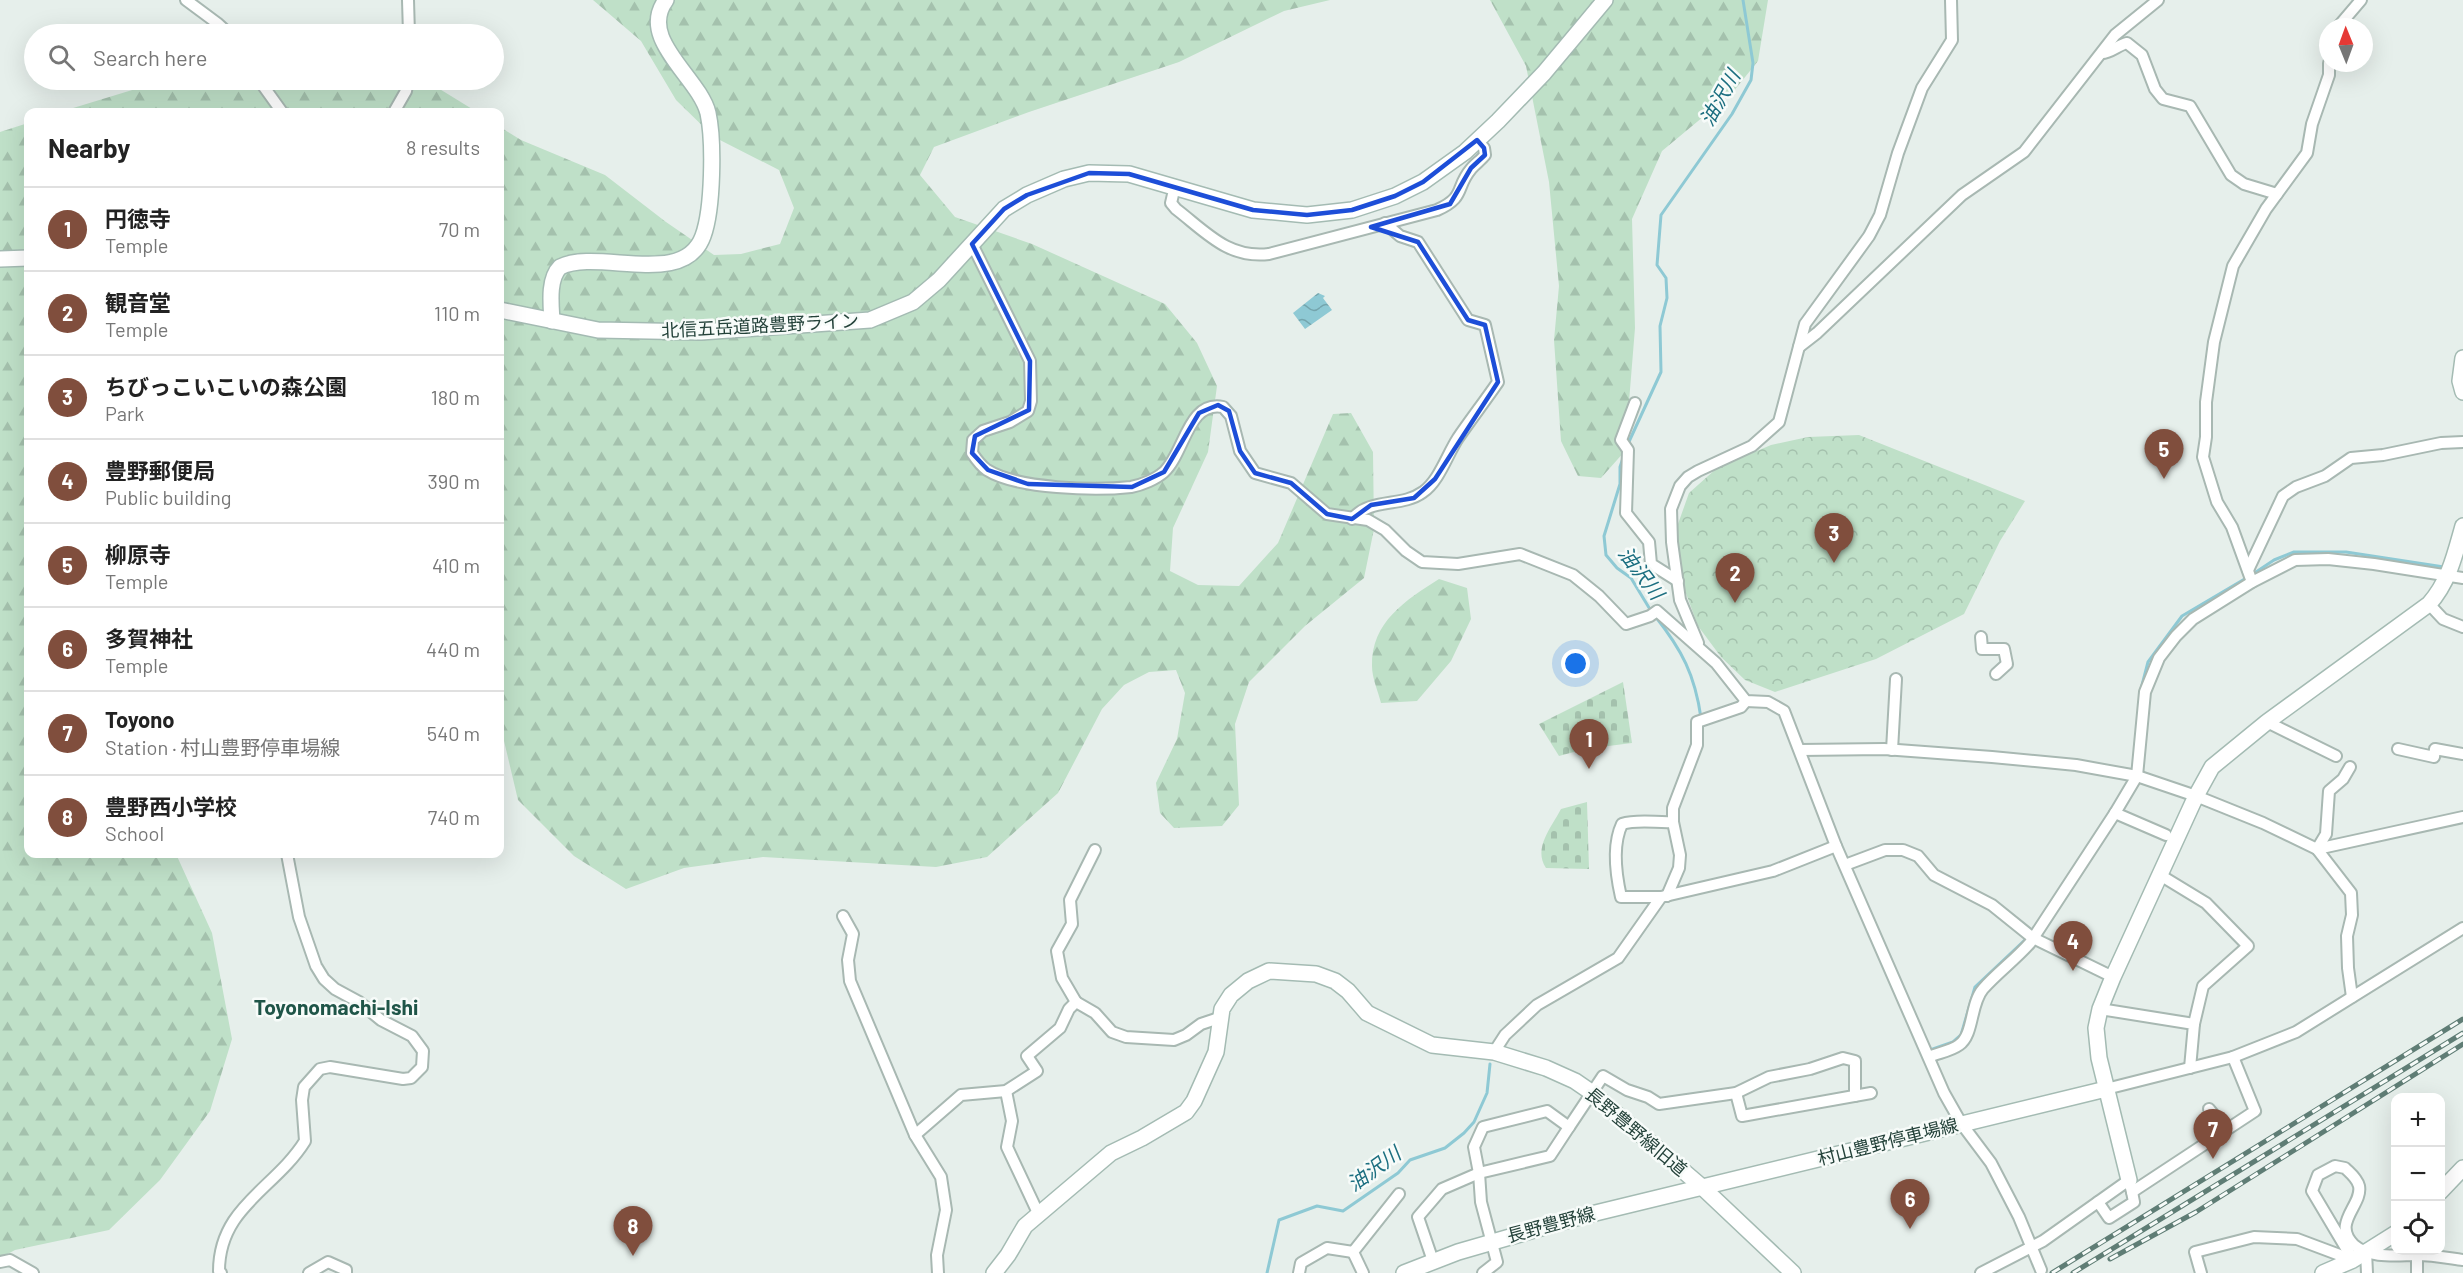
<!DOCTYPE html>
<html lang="en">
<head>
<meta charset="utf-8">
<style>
  :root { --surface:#fff; --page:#f2f2f2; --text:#222; --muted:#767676; --line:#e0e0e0; --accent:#804e3d }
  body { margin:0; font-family:Barlow,"Noto Sans JP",sans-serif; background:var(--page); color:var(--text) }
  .controls { position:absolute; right:18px; bottom:18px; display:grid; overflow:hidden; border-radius:12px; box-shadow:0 6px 24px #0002 }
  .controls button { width:54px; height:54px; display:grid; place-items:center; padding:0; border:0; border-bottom:2px solid var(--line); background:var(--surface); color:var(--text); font:30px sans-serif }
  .compass { position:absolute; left:2319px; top:18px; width:54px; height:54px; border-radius:50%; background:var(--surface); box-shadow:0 6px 24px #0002; rotate:359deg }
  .you { position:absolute; left:1576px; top:664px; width:21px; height:21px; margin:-15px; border:4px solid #fff; border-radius:50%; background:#1a73e8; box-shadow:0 0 0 9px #1a73e833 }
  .badge { display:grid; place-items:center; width:39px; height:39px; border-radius:50%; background:var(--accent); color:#fff; font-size:20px; font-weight:700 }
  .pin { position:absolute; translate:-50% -50px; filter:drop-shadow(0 2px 3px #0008) }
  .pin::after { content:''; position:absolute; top:32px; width:21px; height:18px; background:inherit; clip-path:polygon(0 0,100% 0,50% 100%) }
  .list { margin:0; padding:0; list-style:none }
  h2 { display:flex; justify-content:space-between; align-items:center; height:78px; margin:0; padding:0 24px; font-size:26px }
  h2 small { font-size:20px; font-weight:400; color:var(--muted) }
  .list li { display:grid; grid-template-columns:39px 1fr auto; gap:18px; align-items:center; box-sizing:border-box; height:84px; padding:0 24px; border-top:2px solid var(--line) }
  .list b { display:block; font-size:22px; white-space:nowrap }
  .list p { margin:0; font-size:20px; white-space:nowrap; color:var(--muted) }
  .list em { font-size:20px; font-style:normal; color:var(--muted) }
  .icon { flex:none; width:33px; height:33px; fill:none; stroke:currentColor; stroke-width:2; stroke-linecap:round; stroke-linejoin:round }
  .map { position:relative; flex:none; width:2463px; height:1273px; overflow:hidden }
  .search { position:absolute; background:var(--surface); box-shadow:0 6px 24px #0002; left:24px; top:24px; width:480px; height:66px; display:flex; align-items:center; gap:15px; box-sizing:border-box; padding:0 21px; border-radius:33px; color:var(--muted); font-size:22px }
  .panel { position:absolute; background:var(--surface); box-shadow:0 6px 24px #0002; left:24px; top:108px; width:480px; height:750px; border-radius:12px }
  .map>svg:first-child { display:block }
  .forest { fill:url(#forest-firs) }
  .cemetery { fill:url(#cemetery-stones) }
  .park { fill:url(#park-crowns) }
  .water { fill:url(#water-waves) }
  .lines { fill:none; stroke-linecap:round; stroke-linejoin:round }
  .stream { stroke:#8ec9d4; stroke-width:3 }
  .street-casing { stroke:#a8b8b2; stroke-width:14 }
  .secondary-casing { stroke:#a4bbb3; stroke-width:18 }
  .street { stroke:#fff; stroke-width:10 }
  .secondary { stroke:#fff; stroke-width:15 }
  .rail-casing { stroke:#5f7d75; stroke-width:5 }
  .rail { stroke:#f7fbf9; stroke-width:3; stroke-dasharray:9; stroke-linecap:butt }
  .marked { fill:none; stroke:#1d4ed8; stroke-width:4.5; stroke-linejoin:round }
  .labels { text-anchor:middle; stroke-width:5; stroke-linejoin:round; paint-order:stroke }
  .street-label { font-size:18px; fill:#24423a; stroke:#f7fbf9 }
  .water-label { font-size:20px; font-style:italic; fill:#1c6f80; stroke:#f7fbf9 }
  .quarter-label { font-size:21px; font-weight:bold; fill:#1f5548; stroke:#f7fbf9 }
</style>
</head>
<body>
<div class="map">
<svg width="2463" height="1273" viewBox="0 0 2463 1273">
  <defs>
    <pattern id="forest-firs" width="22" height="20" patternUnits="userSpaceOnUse" patternTransform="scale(1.5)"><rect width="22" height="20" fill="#bfe0c8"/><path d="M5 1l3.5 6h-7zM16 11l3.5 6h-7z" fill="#a4c1ad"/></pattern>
    <pattern id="cemetery-stones" width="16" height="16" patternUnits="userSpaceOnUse" patternTransform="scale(1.5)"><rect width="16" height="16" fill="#bfe0c8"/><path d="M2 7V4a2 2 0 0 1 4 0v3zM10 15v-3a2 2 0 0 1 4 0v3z" fill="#a4c1ad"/></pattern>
    <pattern id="park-crowns" width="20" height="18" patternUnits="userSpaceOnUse" patternTransform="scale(1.5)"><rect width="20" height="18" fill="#bfe0c8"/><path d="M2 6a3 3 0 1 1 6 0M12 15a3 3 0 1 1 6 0" fill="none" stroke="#a4c1ad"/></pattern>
    <pattern id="water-waves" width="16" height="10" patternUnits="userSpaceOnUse" patternTransform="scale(1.5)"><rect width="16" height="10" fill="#8ec9d4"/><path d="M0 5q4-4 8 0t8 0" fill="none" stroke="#74a5ad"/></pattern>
  </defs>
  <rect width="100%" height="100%" fill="#e6efeb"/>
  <g class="forest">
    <path d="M593 0H1330L1284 11 1179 62 1029 112 934 147 920 175 955 217 1032 244 1165 304 1197 343 1217 386 1208 452 1173 528 1170 571 1198 585 1239 586 1278 543 1333 414 1351 413 1373 452 1374 529 1364 578 1305 626 1249 682 1235 724 1239 805 1222 826 1174 828 1160 813 1156 783 1177 739 1185 693 1176 670 1149 672 1124 685 1102 709 1058 793 987 857 936 867 763 857 684 868 626 889 574 856 518 800 500 724V127L521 140 605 175 666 222 714 255 741 254 780 244 794 208 779 170 714 137 676 100 641 41Z"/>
    <path d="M1490 0H1768L1758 61 1733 92 1662 151 1632 219 1635 328 1625 451 1601 478 1578 476 1561 441 1554 340 1559 286 1549 182 1526 66Z"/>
    <path d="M165 80H425L477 112H60Z"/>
    <path d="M28 123V854H176L212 933 232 1039 210 1111 160 1180 109 1230 15 1250 0 1258V132Z"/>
    <path d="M1439 579 1467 588 1471 619 1451 661 1417 701 1381 703C1378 691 1372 678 1372 666 1371 622 1406 600 1439 579Z"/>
  </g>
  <g class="cemetery">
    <path d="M1623 682 1632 743 1585 749 1559 756 1539 724Z"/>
    <path d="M1587 802 1589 869 1546 868C1533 848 1551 828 1561 809Z"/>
  </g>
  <path class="park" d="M1859 435 2025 501 2000 541 1964 614 1876 659 1775 692 1745 680 1721 657 1698 626 1684 588 1676 544 1678 524 1689 493 1717 468 1771 445 1808 437Z"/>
  <path class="water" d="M1318 293 1325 296 1323 298 1332 310 1305 329 1293 313Z"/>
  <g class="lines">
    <g class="stream">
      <path d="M1627 446 1661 372 1660 326 1667 298 1666 278 1657 265 1661 215 1732 114 1751 80 1753 63 1743 0"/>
      <path d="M1623 458 1620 467V484L1604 536 1606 555 1617 568 1631 578 1651 611"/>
      <path d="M2253 574 2274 560 2294 552H2346L2444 567"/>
      <path d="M1655 616C1682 650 1695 675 1701 718"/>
      <path d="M2141 689 2148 662 2182 616 2248 577"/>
      <path d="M1682 842 1684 856"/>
      <path d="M1637 940 1650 921"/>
      <path d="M1930 1050 1953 1042 1961 1035 1975 987 2027 938"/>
      <path d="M1267 1273 1279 1220 1317 1206 1343 1211 1398 1173 1410 1160 1445 1148 1464 1133 1474 1122 1487 1093 1490 1064"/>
    </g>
    <defs>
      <g id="street">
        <path d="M186 0 217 23 229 34"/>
        <path d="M408 0 409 34"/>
        <path d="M2338 27 2361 0"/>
        <path d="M2102 53C2111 53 2118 45 2127 43L2142 55 2155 89 2163 99 2190 106 2231 175 2244 184 2277 194"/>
        <path d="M259 80 282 112"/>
        <path d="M394 112 406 91 408 80"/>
        <path d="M1175 186 1171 203 1176 209C1206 232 1228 259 1269 254L1437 210C1466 197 1455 188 1471 169 1475 164 1481 160 1485 155L1484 148 1477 140"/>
        <path d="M972 244 1030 361 1031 401 1028 411 1010 422 983 431 973 440 972 453C976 459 981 466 987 470 1017 489 1096 491 1131 487 1142 485 1156 479 1164 472 1185 452 1188 400 1223 407L1231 416 1240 451 1255 473 1291 483 1327 514 1368 520 1385 530 1406 551 1422 562 1458 564 1520 554 1573 575 1599 596 1626 624 1650 616 1657 611 1716 663 1746 701 1768 702 1784 711 1836 846 1944 1093 1961 1123 1991 1163 2019 1217 2041 1270"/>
        <path d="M1799 347 1817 333 1962 195 2024 152 2115 35 2158 0"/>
        <path d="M1635 403 1621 440 1628 450 1626 513 1649 542 1651 564 1678 581"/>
        <path d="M1352 519C1371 497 1401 508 1423 492 1439 481 1447 455 1458 438 1471 419 1485 401 1498 382L1485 325 1468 320 1418 242 1400 236 1385 223"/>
        <path d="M2248 570 2283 496 2296 487 2325 476 2351 458 2383 455 2441 443 2463 442"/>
        <path d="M2252 582 2232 527 2217 502 2203 457 2206 437V402L2214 342 2233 266 2266 209 2307 153 2312 124 2329 75V63"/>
        <path d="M2429 604 2443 619 2463 627"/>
        <path d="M1981 637 1982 649H2004L2007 664 1996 674"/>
        <path d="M1698 643 1680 600 1672 542 1671 509 1680 486 1688 477 1698 471 1752 446 1779 422 1805 324 1869 236 1880 215 1898 153 1922 88 1952 40 1951 0"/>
        <path d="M2267 722 2336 756"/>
        <path d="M2398 749 2434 757 2435 749 2463 754"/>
        <path d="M1800 750 1884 749 1992 757 2076 765 2137 776 2196 796 2263 823 2317 849 2463 817"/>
        <path d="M1892 750 1896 679"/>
        <path d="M2350 767 2343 779 2329 791 2326 834 2317 849 2351 893 2352 915 2347 936 2348 968 2352 997"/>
        <path d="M2115 813 2166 835"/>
        <path d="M1845 865 1885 850H1903L1918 856 1934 875 1992 905 2033 938 2113 977"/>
        <path d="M2160 875 2206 903 2248 946 2203 986 2194 1024"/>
        <path d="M1667 896 1679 868 1680 855 1673 822V808L1697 745V722L1741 707 1746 701"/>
        <path d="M1661 897H1621C1616 875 1612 845 1622 824 1637 819 1657 823 1673 822"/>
        <path d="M843 916 853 934 848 960 850 981 915 1135 941 1177 946 1210 937 1255 938 1273"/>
        <path d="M1076 1002 1062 978 1057 951 1072 924 1070 900 1095 850"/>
        <path d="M2100 1009 2194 1024 2190 1068"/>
        <path d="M1494 1052 1505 1035 1537 1005 1618 958 1661 897 1773 871 1836 846"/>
        <path d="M1929 1057C1938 1053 1951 1051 1959 1045 1974 1035 1970 1004 1983 989 1997 973 2015 960 2030 943L2115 813 2137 776 2145 692 2159 658 2176 636 2193 619 2252 582 2295 560 2328 559 2374 564 2463 578"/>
        <path d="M2106 1089 2233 1057 2296 1032 2463 928"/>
        <path d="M1006 1091 1012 1121 1007 1147 1039 1215"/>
        <path d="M1736 1093 1742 1116 1871 1093"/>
        <path d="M2209 1109 2226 1130"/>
        <path d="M915 1135 961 1095 1006 1091 1037 1071 1027 1056 1060 1028 1069 1009 1076 1002 1095 1013 1112 1032 1126 1037 1174 1040 1186 1035 1201 1024 1219 1018"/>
        <path d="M2098 1202 2109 1218 2134 1202 2132 1192"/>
        <path d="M2366 1251 2367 1273"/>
        <path d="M2417 1255V1273"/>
        <path d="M2353 1260 2312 1191 2318 1175 2335 1166 2345 1168C2350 1173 2357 1178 2359 1186 2363 1205 2331 1223 2354 1245 2370 1259 2398 1255 2417 1255 2432 1255 2448 1258 2463 1260"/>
        <path d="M1433 1261 1418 1217 1442 1189 1479 1173 1550 1156 1569 1127"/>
        <path d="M0 1262 10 1260 33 1273"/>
        <path d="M221 1273 219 1271C219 1207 275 1189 305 1141L302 1100 304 1087 320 1069 330 1067 403 1079 411 1078 422 1067 423 1051 412 1036 381 1020 359 1002 335 989 324 979 316 966 299 917 287 854"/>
        <path d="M309 1273 328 1262 346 1270V1273"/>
        <path d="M1299 1273 1301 1263 1327 1248 1353 1252"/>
        <path d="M1363 1273 1353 1252 1399 1194"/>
        <path d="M1483 1273 1497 1262 1481 1202 1479 1173 1474 1147 1483 1127 1547 1111 1569 1127 1603 1076 1627 1090 1648 1097 1659 1104 1736 1093 1769 1077 1810 1069 1843 1058 1855 1061V1096"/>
        <path d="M1981 1273 2043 1241 2129 1180 2132 1192 2255 1111 2233 1057"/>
        <path d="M2201 1273 2195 1252 2254 1237 2297 1239 2353 1260"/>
      </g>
      <g id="secondary">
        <path d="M0 259 28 258"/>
        <path d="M500 310 598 330 701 332 870 320 913 302 939 280 1004 209 1027 195 1064 179 1089 173 1129 174 1253 210 1307 215 1352 210 1395 196 1423 182 1465 152 1498 121 1544 73 1605 0"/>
        <path d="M552 321C551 304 548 279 560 267 598 248 684 289 703 236 713 209 714 141 708 113 699 77 637 39 666 0"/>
        <path d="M2463 358 2460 381 2463 392"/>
        <path d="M2129 1180 2099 1058 2096 1028 2100 1009 2113 977 2196 796 2212 767 2267 722 2429 604C2449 582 2455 554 2463 526"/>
        <path d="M2440 1192 2463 1168"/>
        <path d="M994 1273 1008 1255 1025 1226 1111 1153 1142 1138 1186 1112 1194 1101 1216 1052 1222 1009 1231 995 1248 981 1269 971 1316 974 1335 981 1348 991 1367 1013 1432 1045 1494 1052 1546 1068 1575 1081 1591 1092 1702 1187 1793 1273"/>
        <path d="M1404 1273 1458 1252 1579 1217 2106 1089"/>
        <path d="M2323 1273 2353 1260 2396 1233"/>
      </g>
    </defs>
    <use href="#street" class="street-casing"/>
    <use href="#secondary" class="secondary-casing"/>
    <use href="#street" class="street"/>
    <use href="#secondary" class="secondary"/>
    <defs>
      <g id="rail">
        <path d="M2110 1259 2196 1212 2463 1044"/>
        <path d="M2052 1273 2463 1019"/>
        <path d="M2073 1273 2463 1033"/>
      </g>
    </defs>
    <use href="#rail" class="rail-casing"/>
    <use href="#rail" class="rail"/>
  </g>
  <path class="marked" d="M1477 140 1484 148 1485 155 1471 168 1450 204 1371 227 1418 242 1468 320 1485 325 1498 382 1435 479 1414 498 1371 505 1352 519 1327 514 1291 483 1255 473 1240 451 1229 411 1218 405 1199 413 1164 472 1132 487 1028 484 988 470 972 453 975 436 1029 410 1030 361 972 244 1004 209 1027 195 1089 173 1129 174 1253 210 1307 215 1352 210 1395 196 1423 182Z"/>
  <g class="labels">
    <g class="street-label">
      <text transform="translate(760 326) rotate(-3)" y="6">北信五岳道路豊野ライン</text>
      <text transform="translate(1636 1132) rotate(40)" y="6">長野豊野線旧道</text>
      <text transform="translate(1888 1142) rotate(-14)" y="6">村山豊野停車場線</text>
      <text transform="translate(1551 1225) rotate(-15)" y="6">長野豊野線</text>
    </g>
    <g class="water-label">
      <text transform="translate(1720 98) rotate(-61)" y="7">油沢川</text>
      <text transform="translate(1641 573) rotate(53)" y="7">油沢川</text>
      <text transform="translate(1374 1169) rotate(-36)" y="7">油沢川</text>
    </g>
    <g class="quarter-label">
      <text x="336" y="1015">Toyonomachi-Ishi</text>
    </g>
  </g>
</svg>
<div class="controls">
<button>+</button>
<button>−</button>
<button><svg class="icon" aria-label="locate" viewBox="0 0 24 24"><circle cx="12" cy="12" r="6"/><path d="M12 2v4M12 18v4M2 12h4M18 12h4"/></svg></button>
</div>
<svg class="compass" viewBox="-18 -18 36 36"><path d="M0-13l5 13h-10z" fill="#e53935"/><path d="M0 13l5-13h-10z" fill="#767676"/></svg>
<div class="you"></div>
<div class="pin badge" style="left:1589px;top:769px">1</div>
<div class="pin badge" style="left:1735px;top:603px">2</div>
<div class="pin badge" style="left:1834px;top:563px">3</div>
<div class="pin badge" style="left:2073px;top:971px">4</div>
<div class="pin badge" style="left:2164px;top:479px">5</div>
<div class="pin badge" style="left:1910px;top:1229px">6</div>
<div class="pin badge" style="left:2213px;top:1159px">7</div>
<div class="pin badge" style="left:633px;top:1256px">8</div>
<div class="search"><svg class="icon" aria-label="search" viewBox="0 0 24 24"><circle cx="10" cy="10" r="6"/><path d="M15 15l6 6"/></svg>Search here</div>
<section class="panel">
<h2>Nearby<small>8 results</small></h2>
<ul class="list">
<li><span class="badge">1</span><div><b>円徳寺</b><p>Temple</p></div><em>70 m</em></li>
<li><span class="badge">2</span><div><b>観音堂</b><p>Temple</p></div><em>110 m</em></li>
<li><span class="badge">3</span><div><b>ちびっこいこいの森公園</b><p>Park</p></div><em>180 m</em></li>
<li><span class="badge">4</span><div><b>豊野郵便局</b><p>Public building</p></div><em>390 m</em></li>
<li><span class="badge">5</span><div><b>柳原寺</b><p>Temple</p></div><em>410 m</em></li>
<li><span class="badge">6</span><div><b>多賀神社</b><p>Temple</p></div><em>440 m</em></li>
<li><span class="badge">7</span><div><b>Toyono</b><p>Station · 村山豊野停車場線</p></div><em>540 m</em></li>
<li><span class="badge">8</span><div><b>豊野西小学校</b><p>School</p></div><em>740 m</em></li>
</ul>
</section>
</div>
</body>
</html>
